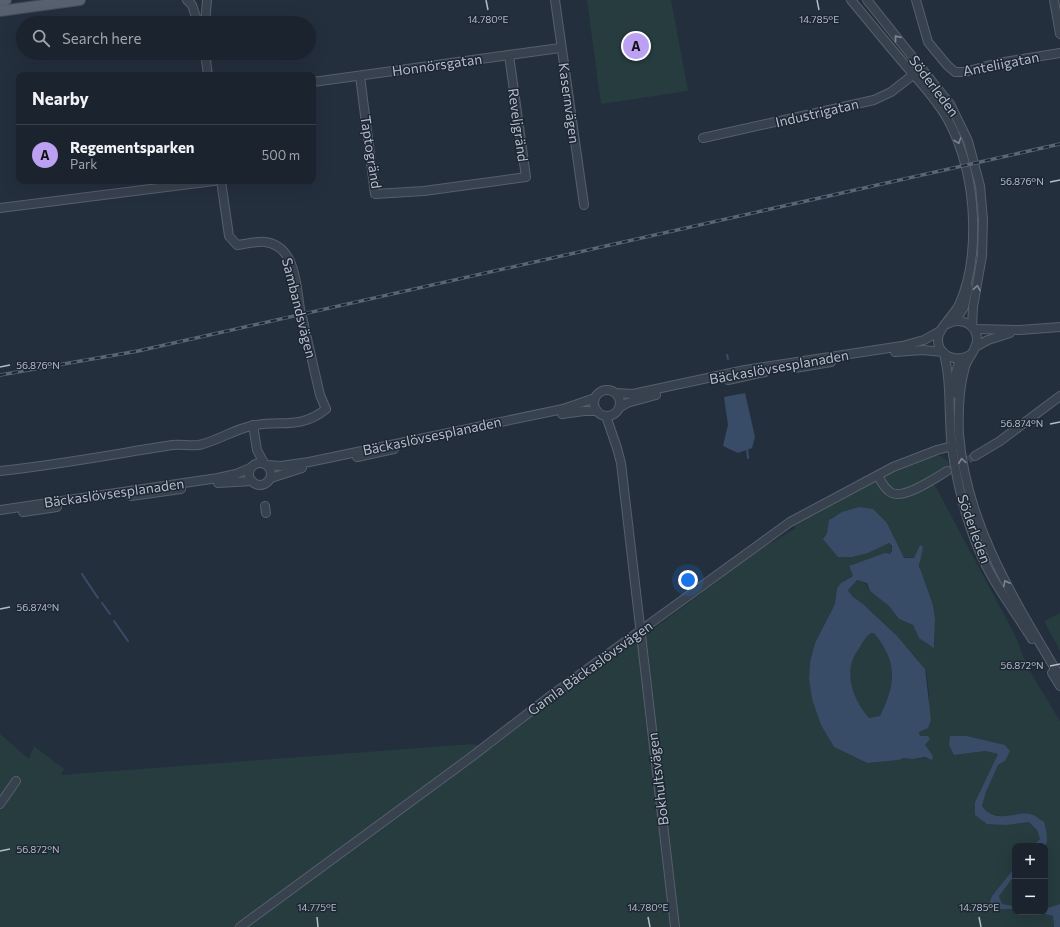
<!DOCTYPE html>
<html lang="en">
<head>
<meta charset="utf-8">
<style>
  :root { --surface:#1b232e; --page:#282f3a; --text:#f1f3f6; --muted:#a0a4aa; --line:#39404a; --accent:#bca0f2 }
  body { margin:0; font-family:Commissioner,sans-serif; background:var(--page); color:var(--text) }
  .controls { position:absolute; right:12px; bottom:12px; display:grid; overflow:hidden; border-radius:8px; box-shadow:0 4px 16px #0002 }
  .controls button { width:36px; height:36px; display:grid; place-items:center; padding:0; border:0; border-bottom:1px solid var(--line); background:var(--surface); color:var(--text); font:20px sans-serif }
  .you { position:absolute; left:688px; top:580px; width:14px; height:14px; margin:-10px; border:3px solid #fff; border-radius:50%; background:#1a73e8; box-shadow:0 0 0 6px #1a73e833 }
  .badge { display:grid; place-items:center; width:26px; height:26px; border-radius:50%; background:var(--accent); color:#111; font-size:13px; font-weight:700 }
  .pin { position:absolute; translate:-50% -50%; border:2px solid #fff; box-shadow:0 1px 4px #0006 }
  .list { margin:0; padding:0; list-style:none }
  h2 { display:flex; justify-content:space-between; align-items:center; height:52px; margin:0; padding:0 16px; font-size:17px }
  h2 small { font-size:13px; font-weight:400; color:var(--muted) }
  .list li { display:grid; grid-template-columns:26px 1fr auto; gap:12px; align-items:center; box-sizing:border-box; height:60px; padding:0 16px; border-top:1px solid var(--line) }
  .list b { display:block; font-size:15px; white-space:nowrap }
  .list p { margin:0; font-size:13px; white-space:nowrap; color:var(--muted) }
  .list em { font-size:13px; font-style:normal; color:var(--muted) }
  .icon { flex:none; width:22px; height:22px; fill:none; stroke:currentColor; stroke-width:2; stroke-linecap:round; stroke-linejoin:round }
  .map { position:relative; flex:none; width:1060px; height:927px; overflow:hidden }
  .search { position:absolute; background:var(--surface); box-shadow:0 4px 16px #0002; left:16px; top:16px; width:300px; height:44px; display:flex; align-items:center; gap:10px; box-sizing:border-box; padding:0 14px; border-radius:22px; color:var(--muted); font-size:15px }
  .panel { position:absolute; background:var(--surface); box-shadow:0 4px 16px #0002; left:16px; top:72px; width:300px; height:112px; border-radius:8px }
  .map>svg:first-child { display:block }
  .green { fill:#263c3f; fill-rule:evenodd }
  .water { fill:#394c67; fill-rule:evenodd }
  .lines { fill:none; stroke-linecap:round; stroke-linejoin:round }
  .stream { stroke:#394c67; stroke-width:2 }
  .minor-tunnel { stroke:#3a4453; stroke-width:8; stroke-dasharray:8 4; stroke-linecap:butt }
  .minor-casing { stroke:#565f6c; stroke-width:10 }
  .major-casing { stroke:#414a57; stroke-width:12 }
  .minor { stroke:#38414e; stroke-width:8 }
  .major { stroke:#56606e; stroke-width:10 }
  .rail-casing { stroke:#5a6575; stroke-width:3.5 }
  .rail { stroke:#1d2633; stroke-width:2; stroke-dasharray:6; stroke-linecap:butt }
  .minor-bridge-casing { stroke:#565f6c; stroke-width:10; stroke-linecap:butt }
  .minor-bridge { stroke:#38414e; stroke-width:8 }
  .oneway { stroke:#7c8592 }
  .ticks { fill:none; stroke:#b4bcc9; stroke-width:1.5 }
  .labels { text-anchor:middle; stroke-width:3; stroke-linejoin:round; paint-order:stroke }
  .street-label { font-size:14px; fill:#b4bcc9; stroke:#1d2633 }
  .ticks-label { font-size:10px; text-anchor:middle; fill:#b4bcc9; stroke:#1d2633; stroke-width:3; stroke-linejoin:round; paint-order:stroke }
</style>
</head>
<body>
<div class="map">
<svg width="1060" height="927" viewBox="0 0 1060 927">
  <rect width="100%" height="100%" fill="#242f3e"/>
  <g class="green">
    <path d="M587 0H671L688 91 601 104Z"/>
    <path d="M935 456H941L948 461 951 474 932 480 1015 635 1028 668 1060 721V904L1047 909H1045L1046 832 1028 814C1013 816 992 820 982 806L986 792 998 765 1005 761 1010 751 1005 745 967 736H950L955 755 986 751 998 754 975 802V815L1007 825 1029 822 1037 830 1040 839 1033 846H1015V867L992 896 993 909H1015V912H1036L1053 916 1054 927H0V734L29 759 34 746 64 769 61 775 472 744 492 748 535 713 667 619 753 554 796 528 790 522 879 478ZM834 516 887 523 903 557 914 558 920 545V571L933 605 935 619V645L928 644 916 632 913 625 899 619 889 606 870 591 864 582 857 580 848 590 852 596 863 604 897 636 901 643 915 656 926 672 929 694 928 728 919 732 921 737 925 736V745L933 758C923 759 914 758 904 758L899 760 866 763 834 747 821 725 812 699 809 679 810 662 815 643 835 604 837 588 841 583 853 575 849 567 853 564 890 554 892 549 890 544H886L868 553 852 557 823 537 827 533 829 520Z"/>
    <path d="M1060 613V651L1044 621Z"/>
    <path d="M871 633H874C898 664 896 683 880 716L869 718C853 698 841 672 858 650 863 643 864 638 871 633Z"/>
    <path d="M1015 875V906L1002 904 999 896Z"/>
  </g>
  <g class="water">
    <path d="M745 393 755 437 752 448 738 453 723 446 728 425 724 397Z"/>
    <path d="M859 507 873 509 887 523 904 558H914L920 545 923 547 919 566 933 605 935 619 934 648 919 638 913 625 899 619 889 606 870 591 867 583 857 580 848 590 852 596 863 604 897 636 925 669 931 720 928 728 919 732 920 736H928L930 739 925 745 933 756 932 760 925 757 912 759 904 758 899 760 867 763 834 747 821 725 812 699 809 679 810 662 815 643 835 604 837 588 841 583 853 576 849 566 885 553 890 554 892 551V546L889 543 868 553 852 557H838L823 539 827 533 829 520 842 512ZM871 633H874C898 663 896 683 880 716L869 718C853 699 842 672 858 650 863 643 864 638 871 633Z"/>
    <path d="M950 736H967L1005 745 1010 751 1005 761 998 765 986 792 982 806C996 825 1015 811 1030 814 1035 815 1039 819 1044 822 1046 830 1049 840 1045 847L1033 846 1040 839 1037 830 1029 822 1007 825 987 824 975 815V802L998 754 986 751 954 755 949 745Z"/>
    <path d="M1015 867V875L999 896 1002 904 1015 906V909H993L989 904 992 896Z"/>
    <path d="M1060 904V927H1054L1053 916 1036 912H1045V909Z"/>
  </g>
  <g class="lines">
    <g class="stream">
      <path d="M727 355 728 359"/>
      <path d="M747 448 748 458"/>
      <path d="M82 574 98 598"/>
      <path d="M102 603 110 614"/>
      <path d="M114 621 128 641"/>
    </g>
    <path class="minor-tunnel" d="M947 471 975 456"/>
    <defs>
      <g id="minor">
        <path d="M187 0 192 5 198 23"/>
        <path d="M555 0 584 205"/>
        <path d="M851 0C872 25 892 50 913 74 926 89 939 103 948 120 964 149 972 186 973 219 974 248 971 279 959 305 954 315 939 328 938 338 937 356 956 363 970 355"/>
        <path d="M867 0 950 104 968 141 980 186 983 220 982 256 973 307 972 327"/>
        <path d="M916 0 928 42 947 65 955 72H965L998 63 1060 53"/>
        <path d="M1054 0 1060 34"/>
        <path d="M205 23 207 0"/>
        <path d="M205 53 208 75"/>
        <path d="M360 76 375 194 424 191 526 177 509 55"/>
        <path d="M313 82 560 48"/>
        <path d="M703 138 874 100 891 92 918 71"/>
        <path d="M221 181 229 236 237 245C246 244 257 241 265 242 296 246 296 285 300 309"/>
        <path d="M0 208 214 181"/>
        <path d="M956 320 964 307 968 288"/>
        <path d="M947 324C960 317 977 323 977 340 977 350 967 358 965 367 959 388 958 412 959 434 966 525 1015 601 1060 677"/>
        <path d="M974 329 1020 330 1060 327"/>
        <path d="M975 347 988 340 1010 333"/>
        <path d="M895 352 923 350 943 352"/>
        <path d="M944 354C952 385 948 416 952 448 957 483 965 517 979 550 992 582 1014 610 1032 639"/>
        <path d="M795 368 831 362"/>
        <path d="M728 380 765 372"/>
        <circle cx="607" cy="403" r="13"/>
        <path d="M615 393 633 394 745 370 902 346 924 340 940 331"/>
        <path d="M956 394C955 383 954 368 962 359"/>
        <path d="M619 408 627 403 656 395"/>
        <path d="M562 414 584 411H597"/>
        <path d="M606 416 617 448 621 463 675 927"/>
        <path d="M253 425 257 450 264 463"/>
        <path d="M975 456 1000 441 1060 396"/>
        <path d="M357 457 394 449"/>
        <circle cx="260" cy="474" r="11"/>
        <path d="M267 465 281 466 309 462 563 409 595 398"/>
        <path d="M0 471C58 465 115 454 172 445 181 444 190 446 199 445 217 441 233 430 251 426 281 419 298 431 326 409L320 395 303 321"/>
        <path d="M878 476C881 481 885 490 892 493 905 499 935 478 947 471"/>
        <path d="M271 478 302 468"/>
        <path d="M218 483 252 481"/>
        <path d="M131 496 181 489"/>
        <path d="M265 506 266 513"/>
        <path d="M0 510 218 478 236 474 250 468"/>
        <path d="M23 512 57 507"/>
        <path d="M1052 673 1060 686"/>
        <path d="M0 804 16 781"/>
        <path d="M240 927 470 758 553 694 790 522 893 467 937 450 960 444"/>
      </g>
      <g id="major">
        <path d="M0 1 6 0"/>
        <path d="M0 11 80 0"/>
      </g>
    </defs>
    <use href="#minor" class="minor-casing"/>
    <use href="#major" class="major-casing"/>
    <use href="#minor" class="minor"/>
    <use href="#major" class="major"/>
    <defs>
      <path id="rail" d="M0 375 138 351 1060 144"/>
    </defs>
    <use href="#rail" class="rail-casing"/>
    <use href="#rail" class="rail"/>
    <defs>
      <path id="minor-bridge" d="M300 309 303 321"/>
    </defs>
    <use href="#minor-bridge" class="minor-bridge-casing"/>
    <use href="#minor-bridge" class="minor-bridge"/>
  </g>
  <defs><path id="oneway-chevron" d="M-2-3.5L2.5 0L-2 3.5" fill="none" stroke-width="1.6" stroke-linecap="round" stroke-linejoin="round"/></defs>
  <g class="oneway">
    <use href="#oneway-chevron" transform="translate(897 38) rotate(-129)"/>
    <use href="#oneway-chevron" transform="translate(958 141) rotate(71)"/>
    <use href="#oneway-chevron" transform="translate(977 288) rotate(-80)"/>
    <use href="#oneway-chevron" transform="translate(962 461) rotate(-98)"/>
    <use href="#oneway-chevron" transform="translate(1006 583) rotate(-117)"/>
  </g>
  <path class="ticks" d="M486 0 488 10M817 0 819 10M1050 182 1060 180M0 367 10 365M1050 424 1060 422M0 609 10 607M1050 666 1060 664M0 851 10 849M317 917 318 927M648 917 650 927M979 917 981 927"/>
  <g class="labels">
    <g class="street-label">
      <text transform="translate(1001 64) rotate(-11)" y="5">Anteliigatan</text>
      <text transform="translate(437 65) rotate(-8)" y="5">Honnörsgatan</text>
      <text transform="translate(934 86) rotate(53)" y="5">Söderleden</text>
      <text transform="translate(569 103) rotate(82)" y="5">Kasernvägen</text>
      <text transform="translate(817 113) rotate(-13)" y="5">Industrigatan</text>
      <text transform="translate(518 125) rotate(82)" y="5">Reveljgränd</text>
      <text transform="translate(371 152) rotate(81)" y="5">Taptogränd</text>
      <text transform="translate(299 308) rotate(76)" y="5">Sambandsvägen</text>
      <text transform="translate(779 367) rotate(-10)" y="5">Bäckaslövsesplanaden</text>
      <text transform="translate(432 436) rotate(-12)" y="5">Bäckaslövsesplanaden</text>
      <text transform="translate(114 493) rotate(-8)" y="5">Bäckaslövsesplanaden</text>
      <text transform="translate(974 529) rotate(70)" y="5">Söderleden</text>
      <text transform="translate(590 668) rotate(-36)" y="5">Gamla Bäckaslövsvägen</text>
      <text transform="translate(658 779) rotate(-97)" y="5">Bokhultsvägen</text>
    </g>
  </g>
  <g class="ticks-label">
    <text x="488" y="23">14.780°E</text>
    <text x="819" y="23">14.785°E</text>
    <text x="1022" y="185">56.876°N</text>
    <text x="38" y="369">56.876°N</text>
    <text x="1022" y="427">56.874°N</text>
    <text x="38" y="611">56.874°N</text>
    <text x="1022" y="669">56.872°N</text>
    <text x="38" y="853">56.872°N</text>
    <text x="317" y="911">14.775°E</text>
    <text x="648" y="911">14.780°E</text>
    <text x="979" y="911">14.785°E</text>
  </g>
</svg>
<div class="controls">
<button>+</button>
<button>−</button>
</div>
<div class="you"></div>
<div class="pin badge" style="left:636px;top:46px">A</div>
<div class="search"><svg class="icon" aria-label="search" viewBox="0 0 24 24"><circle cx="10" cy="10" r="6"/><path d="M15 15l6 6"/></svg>Search here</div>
<section class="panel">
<h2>Nearby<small></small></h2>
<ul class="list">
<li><span class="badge">A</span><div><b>Regementsparken</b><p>Park</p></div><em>500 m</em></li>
</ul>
</section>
</div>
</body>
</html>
